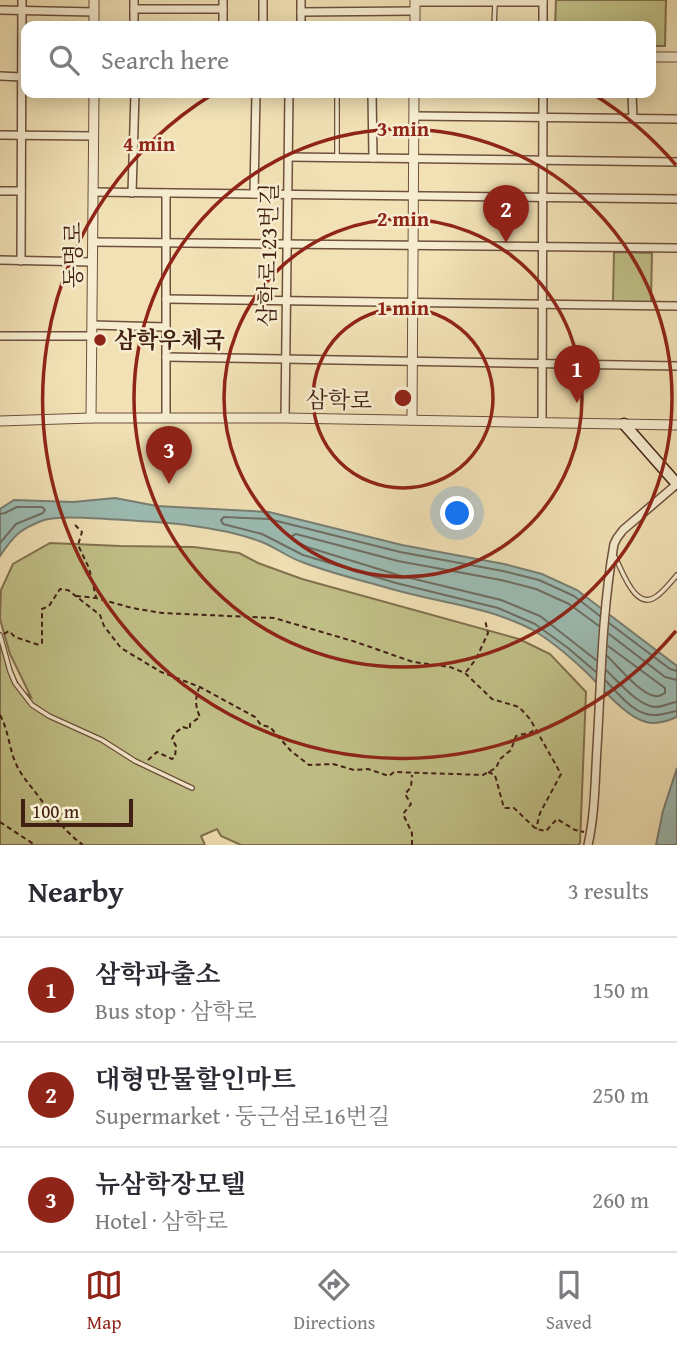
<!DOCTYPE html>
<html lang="en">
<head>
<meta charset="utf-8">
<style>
  :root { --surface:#fff; --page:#f2f2f3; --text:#2b2b33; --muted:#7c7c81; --line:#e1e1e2; --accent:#8f2418 }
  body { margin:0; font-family:"Gentium Book Plus","Noto Serif KR",serif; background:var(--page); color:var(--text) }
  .scale { position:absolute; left:21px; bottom:18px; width:112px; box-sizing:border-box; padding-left:7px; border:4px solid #422013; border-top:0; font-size:19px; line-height:24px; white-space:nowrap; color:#422013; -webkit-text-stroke:5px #f6eccf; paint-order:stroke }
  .you { position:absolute; left:458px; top:514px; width:24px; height:24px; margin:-18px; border:5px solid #fff; border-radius:50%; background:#1a73e8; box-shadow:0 0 0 10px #1a73e833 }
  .badge { display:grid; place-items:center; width:46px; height:46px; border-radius:50%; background:var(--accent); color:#fff; font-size:23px; font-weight:700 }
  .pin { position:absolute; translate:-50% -58px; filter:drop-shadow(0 2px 4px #0008) }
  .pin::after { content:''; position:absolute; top:37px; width:24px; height:21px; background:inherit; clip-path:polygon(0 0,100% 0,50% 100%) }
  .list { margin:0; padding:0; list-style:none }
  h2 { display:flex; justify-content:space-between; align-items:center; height:91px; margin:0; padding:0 28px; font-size:30px }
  h2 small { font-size:23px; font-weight:400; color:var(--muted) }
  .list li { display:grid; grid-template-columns:46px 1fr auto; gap:21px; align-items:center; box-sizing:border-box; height:105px; padding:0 28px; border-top:2px solid var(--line) }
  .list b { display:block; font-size:26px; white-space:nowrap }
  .list p { margin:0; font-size:23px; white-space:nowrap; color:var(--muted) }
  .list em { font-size:23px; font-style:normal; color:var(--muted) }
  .icon { flex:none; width:38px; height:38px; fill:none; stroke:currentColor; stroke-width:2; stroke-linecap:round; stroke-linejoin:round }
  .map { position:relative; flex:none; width:677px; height:845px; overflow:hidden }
  .search { position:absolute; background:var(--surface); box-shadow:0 4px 18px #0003; left:21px; right:21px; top:21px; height:77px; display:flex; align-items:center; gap:18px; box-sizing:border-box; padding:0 24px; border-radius:14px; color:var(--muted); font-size:26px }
  .sheet { height:406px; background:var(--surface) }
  nav { display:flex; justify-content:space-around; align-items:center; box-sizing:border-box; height:98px; border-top:2px solid var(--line); background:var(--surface); font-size:19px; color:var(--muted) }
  nav a { display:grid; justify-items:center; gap:4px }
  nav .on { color:var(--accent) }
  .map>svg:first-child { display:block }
  .green { fill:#c1c188; stroke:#82704e; stroke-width:2 }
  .water { fill:#9cbcb3; stroke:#787e73; stroke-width:2 }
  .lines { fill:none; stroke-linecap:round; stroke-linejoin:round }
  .shore { stroke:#6f6e63; stroke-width:2 }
  .service-casing { stroke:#6e503c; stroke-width:6 }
  .minor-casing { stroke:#6e503c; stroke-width:10 }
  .tertiary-casing { stroke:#6e503c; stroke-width:11 }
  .secondary-casing { stroke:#422013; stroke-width:13 }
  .path { stroke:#422013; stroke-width:2; stroke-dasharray:5 3.5; stroke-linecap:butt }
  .service { stroke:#f6eccf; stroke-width:3.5 }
  .minor { stroke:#f6eccf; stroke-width:7 }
  .tertiary { stroke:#f6eccf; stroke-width:9 }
  .secondary { stroke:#f6eccf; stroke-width:10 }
  .ring { fill:none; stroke:#8f2418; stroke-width:3.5 }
  .poi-dot { fill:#8f2418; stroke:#f6eccf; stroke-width:2.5 }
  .labels { text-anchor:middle; stroke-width:5; stroke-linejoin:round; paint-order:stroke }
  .street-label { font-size:23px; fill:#422013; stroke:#f6eccf }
  .poi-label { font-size:23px; font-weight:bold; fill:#422013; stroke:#f6eccf; text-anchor:start }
  .centre { fill:#8f2418; stroke:#f6eccf; stroke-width:3.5 }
  .ring-label { font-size:21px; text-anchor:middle; font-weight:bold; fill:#8f2418; stroke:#f6eccf; stroke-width:5; stroke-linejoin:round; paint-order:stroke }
</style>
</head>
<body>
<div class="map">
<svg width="677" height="845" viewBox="0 0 677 845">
  <rect width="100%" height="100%" fill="#f1e1b5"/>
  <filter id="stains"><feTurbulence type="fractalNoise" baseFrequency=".00286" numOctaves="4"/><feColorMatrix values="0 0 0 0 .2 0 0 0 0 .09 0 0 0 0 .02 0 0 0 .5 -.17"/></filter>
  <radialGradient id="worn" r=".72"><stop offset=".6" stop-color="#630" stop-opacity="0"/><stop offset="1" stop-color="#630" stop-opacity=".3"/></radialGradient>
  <g class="green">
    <path d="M556 0H666L665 46H651V26H555Z"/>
    <path d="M614 252 652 253 651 302H613Z"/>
    <path d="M50 543 120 546 194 547 239 553 258 563 302 579 519 639 550 654 586 692 580 843 578 845H241L221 836 217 829 201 836 205 845H0V637C7 657 14 688 31 697L10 654 0 619 1 590 13 564Z"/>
  </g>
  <g class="water">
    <path d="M115 498 157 506 269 512 402 545 504 564 542 574 577 590 677 666V717C668 721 656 725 646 722 624 716 602 687 585 671 570 657 549 639 531 629 487 606 435 602 388 588 360 580 330 573 302 562 287 557 274 546 259 541 214 524 155 522 107 519 90 518 59 515 44 520 20 529 14 535 0 556V509L14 500 73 502Z"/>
    <path d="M677 768V845H656L663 811Z"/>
  </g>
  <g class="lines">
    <g class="shore">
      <path d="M0 514 5 513 17 507H42L45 510 43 513 16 524 0 543"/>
      <path d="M609 623 670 669 677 671"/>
      <path d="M609 634 665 677 677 680"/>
      <path d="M607 656C618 666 640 694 655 696 660 697 661 695 665 693V688L608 646"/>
      <path d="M596 660 540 616 501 600 398 575 307 547 293 540 292 536 296 534 398 561 501 580 536 589 569 604 599 626"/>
      <path d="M606 670C618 681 638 706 655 707 663 707 669 703 677 702"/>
      <path d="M596 672 568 648 535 624 498 608 396 583 303 555 262 534 223 524 221 520 224 517 269 519 400 552 503 571 539 580 574 596 600 616"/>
      <path d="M606 681C619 694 635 716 655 715 663 715 670 712 677 711"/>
    </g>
    <defs>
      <g id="service">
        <path d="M494 26 495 4"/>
        <path d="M337 157V93"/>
        <path d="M614 555C622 569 635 613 657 596 664 591 671 582 677 575"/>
        <path d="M0 635 10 671 15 683 32 705 49 716 102 740 135 761 192 788"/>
      </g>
      <g id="minor">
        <path d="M543 0V26"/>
        <path d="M415 2H543"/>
        <path d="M134 9H223"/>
        <path d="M0 10 94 12"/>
        <path d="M301 12 415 11"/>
        <path d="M134 26V0"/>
        <path d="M223 26V0"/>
        <path d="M263 26V0"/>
        <path d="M301 26V0"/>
        <path d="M0 76 22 77"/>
        <path d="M372 93 373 158"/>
        <path d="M632 93 633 119"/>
        <path d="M414 116 677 119"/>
        <path d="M0 135 93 136"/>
        <path d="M288 157 677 162"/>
        <path d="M0 191H21"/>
        <path d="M93 192 677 199"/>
        <path d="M132 193 135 93"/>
        <path d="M254 194 256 93"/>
        <path d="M93 242 677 248"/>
        <path d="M0 260 92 262"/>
        <path d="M21 261 22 0"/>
        <path d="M166 299 677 306"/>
        <path d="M92 325 166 327"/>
        <path d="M0 336H92"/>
        <path d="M166 357 677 366"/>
        <path d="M166 418V193"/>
        <path d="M285 418 289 93"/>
        <path d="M542 422 543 93"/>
        <path d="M588 845C595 814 595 780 597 748 601 681 602 611 614 544L617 538 623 530 677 484"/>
      </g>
      <g id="tertiary">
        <path d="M94 26V0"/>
        <path d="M415 26V0"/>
        <path d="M651 57H677"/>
        <path d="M91 418 94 93"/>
        <path d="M412 420 414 93"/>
        <path d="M0 421 91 418H285L677 425"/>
      </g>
      <path id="secondary" d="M624 424 677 484"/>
    </defs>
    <use href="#service" class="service-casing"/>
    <use href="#minor" class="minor-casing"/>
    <use href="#tertiary" class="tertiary-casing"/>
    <use href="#secondary" class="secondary-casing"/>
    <g class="path">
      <path d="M75 525 82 532 78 545 89 568 96 597"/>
      <path d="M76 596 96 598 132 608 162 613 274 618 356 642 413 662 450 667 465 673 492 699 519 707 530 719 561 774 540 813 536 829"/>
      <path d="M4 634 9 631 15 637 39 645 42 643V609L49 606 60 589 68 590 100 615 104 626 121 648 161 672 200 687 255 717 261 725 270 727 291 751 309 765 333 764 354 770 368 769 389 776 394 772 483 775 496 768 500 759 511 750 516 736 532 732 534 728"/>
      <path d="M466 672 476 659 488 633 485 620"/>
      <path d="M0 715C9 731 9 750 17 766 22 776 29 784 36 793 50 812 64 831 83 845"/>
      <path d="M148 760 157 752 172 759 175 757 176 746 172 739 175 733 183 727 190 729V724L200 717C195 706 195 699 199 688"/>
      <path d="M488 772 495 775 504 808H514L536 829 546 831 557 819 575 830 584 832"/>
      <path d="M0 822 35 845"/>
      <path d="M412 845V833L403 814 411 804 405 794 411 787 412 775"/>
    </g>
    <use href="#service" class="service"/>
    <use href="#minor" class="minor"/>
    <use href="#tertiary" class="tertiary"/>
    <use href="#secondary" class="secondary"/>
  </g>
  <g class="ring">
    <circle cx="403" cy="398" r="90"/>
    <circle cx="403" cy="398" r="179"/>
    <circle cx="403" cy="398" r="269"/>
    <path d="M676 631A359 359 0 1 1 213 94M593 94A359 359 0 0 1 676 165"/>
  </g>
  <circle class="poi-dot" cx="100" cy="340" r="7"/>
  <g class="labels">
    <g class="street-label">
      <text transform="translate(73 255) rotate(-90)" y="8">동명로</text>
      <text transform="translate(268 255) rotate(-89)" y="8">삼학로123번길</text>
      <text transform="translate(339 400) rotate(1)" y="8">삼학로</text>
    </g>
    <g class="poi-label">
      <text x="114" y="348">삼학우체국</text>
    </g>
  </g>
  <circle cx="403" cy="398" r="10" class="centre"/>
  <g class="ring-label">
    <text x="403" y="136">3 min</text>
    <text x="149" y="151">4 min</text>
    <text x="403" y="226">2 min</text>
    <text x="403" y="315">1 min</text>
  </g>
  <rect width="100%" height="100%" filter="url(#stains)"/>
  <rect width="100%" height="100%" fill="url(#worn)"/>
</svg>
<div class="scale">100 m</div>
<div class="you"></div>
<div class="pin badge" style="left:577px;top:403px">1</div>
<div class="pin badge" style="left:506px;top:243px">2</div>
<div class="pin badge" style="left:169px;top:484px">3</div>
<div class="search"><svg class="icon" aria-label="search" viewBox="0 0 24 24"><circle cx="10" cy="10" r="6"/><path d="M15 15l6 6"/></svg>Search here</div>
</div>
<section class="sheet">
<h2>Nearby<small>3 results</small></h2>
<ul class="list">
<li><span class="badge">1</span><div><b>삼학파출소</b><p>Bus stop · 삼학로</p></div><em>150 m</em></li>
<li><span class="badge">2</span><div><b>대형만물할인마트</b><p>Supermarket · 둥근섬로16번길</p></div><em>250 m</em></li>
<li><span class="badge">3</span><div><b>뉴삼학장모텔</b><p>Hotel · 삼학로</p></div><em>260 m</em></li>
</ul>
</section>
<nav>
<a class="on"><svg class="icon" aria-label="map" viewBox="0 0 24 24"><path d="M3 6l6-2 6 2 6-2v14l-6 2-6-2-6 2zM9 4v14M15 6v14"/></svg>Map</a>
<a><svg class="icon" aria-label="directions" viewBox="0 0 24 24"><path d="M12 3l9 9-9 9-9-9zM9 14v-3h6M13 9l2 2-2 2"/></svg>Directions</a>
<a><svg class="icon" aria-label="saved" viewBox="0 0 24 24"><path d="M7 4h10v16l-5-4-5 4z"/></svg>Saved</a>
</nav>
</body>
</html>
